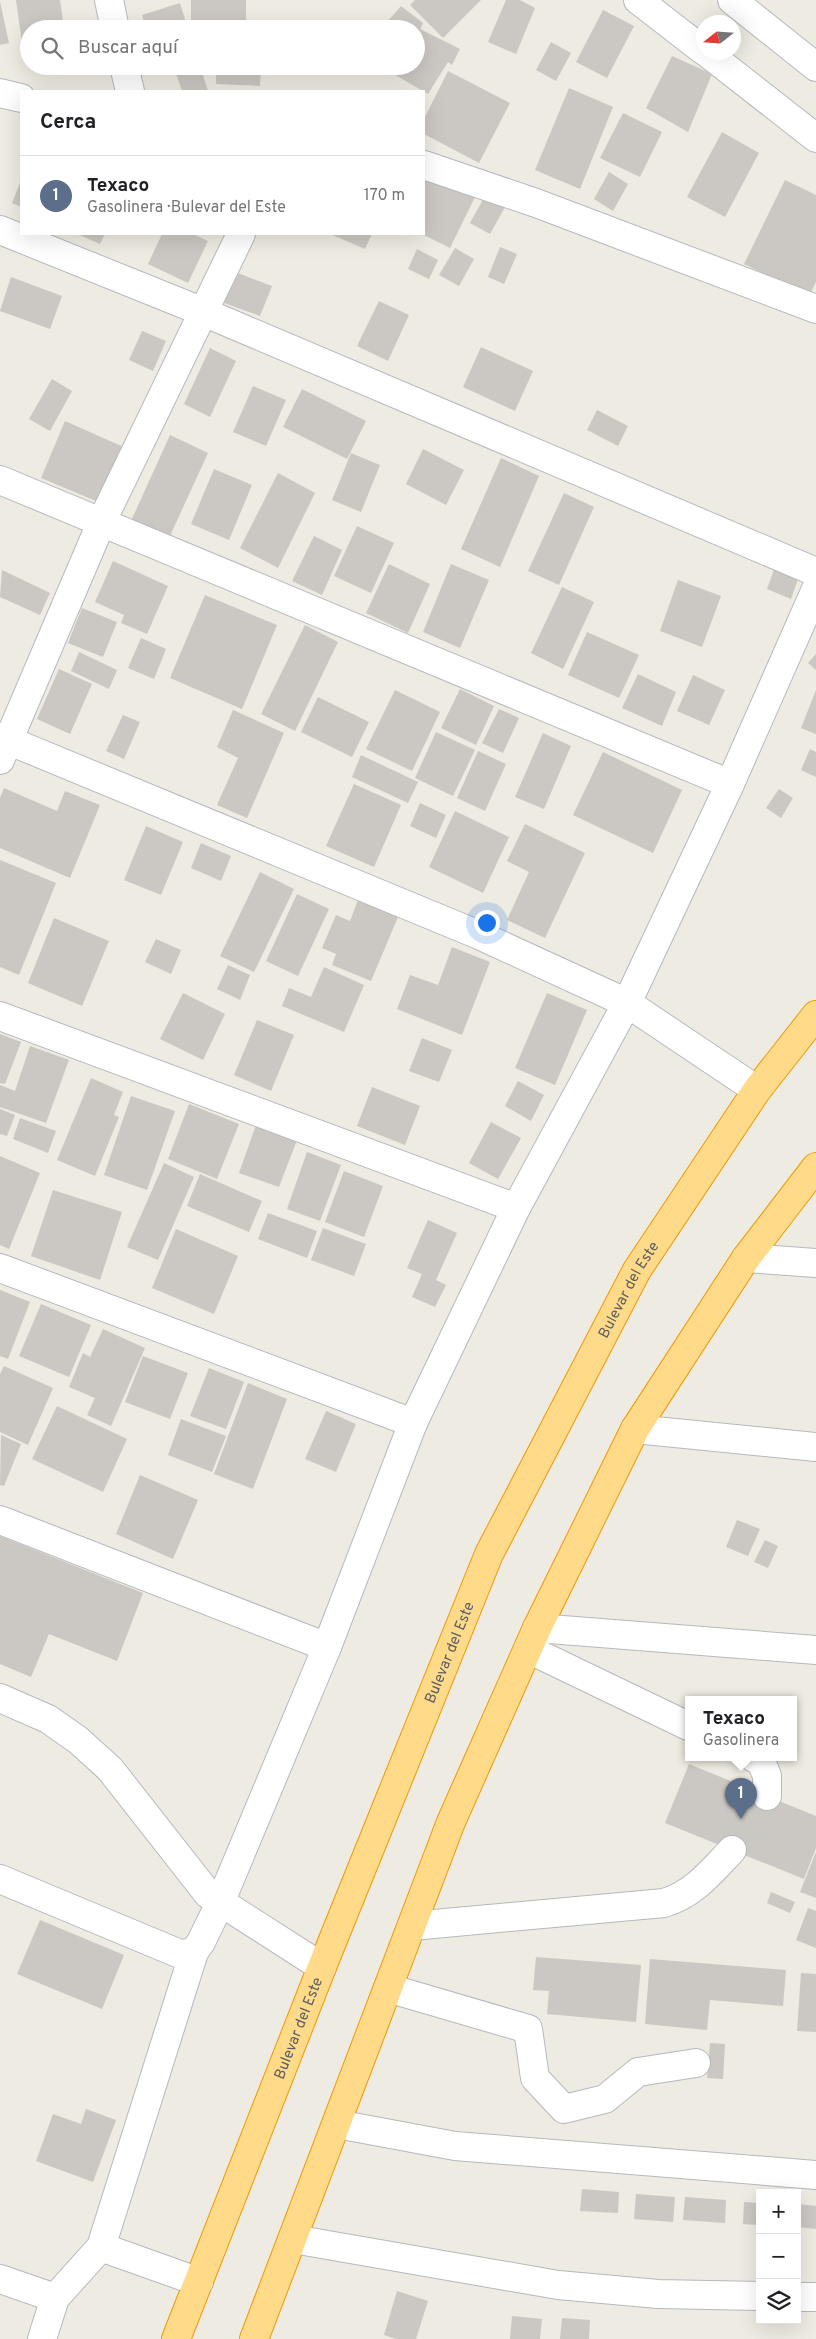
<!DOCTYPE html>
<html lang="es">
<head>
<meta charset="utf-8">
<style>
  :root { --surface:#fff; --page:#f6f6f6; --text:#202124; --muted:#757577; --line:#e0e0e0; --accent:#eb302b }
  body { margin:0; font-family:Overpass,sans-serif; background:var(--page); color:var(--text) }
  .controls { position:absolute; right:15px; bottom:15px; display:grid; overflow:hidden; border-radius:0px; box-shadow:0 5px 20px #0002 }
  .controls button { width:45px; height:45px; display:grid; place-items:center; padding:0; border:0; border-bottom:1px solid var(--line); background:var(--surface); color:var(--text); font:25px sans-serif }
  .compass { position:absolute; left:696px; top:15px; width:45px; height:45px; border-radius:50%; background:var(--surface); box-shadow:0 5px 20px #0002; rotate:253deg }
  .you { position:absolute; left:486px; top:922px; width:18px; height:18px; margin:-12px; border:4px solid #fff; border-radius:50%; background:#1a73e8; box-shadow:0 0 0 8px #1a73e833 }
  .badge { display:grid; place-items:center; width:32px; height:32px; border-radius:50%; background:var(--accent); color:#fff; font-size:16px; font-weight:700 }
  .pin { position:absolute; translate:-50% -41px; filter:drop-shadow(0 1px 2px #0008) }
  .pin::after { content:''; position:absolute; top:26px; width:18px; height:15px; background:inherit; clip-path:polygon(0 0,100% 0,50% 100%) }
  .popup { position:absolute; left:685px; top:1696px; width:112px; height:65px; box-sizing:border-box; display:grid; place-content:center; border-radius:0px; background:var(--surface); filter:drop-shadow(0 1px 4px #0005); font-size:16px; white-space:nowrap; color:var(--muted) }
  .popup b { font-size:19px; color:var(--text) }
  .popup::after { content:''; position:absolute; left:50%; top:100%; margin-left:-10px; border:10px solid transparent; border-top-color:var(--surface) }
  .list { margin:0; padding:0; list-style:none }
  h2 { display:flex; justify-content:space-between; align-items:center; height:65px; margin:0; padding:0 20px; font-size:21px }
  h2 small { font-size:16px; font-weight:400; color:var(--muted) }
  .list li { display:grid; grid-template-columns:32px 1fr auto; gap:15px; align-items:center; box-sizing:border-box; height:80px; padding:0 20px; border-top:1px solid var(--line) }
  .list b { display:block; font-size:19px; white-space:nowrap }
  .list p { margin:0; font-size:16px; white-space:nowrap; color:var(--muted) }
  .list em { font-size:16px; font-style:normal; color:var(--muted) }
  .icon { flex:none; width:28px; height:28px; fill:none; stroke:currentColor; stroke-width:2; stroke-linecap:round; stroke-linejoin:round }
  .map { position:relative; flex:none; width:816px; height:2339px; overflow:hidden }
  .search { position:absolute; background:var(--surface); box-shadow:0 5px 20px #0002; left:20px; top:20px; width:405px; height:55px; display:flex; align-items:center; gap:12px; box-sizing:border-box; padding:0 18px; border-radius:28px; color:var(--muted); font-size:19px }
  .panel { position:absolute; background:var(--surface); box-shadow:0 5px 20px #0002; left:20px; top:90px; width:405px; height:145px; border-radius:0px }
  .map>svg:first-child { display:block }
  .building { fill:#cbc7c2 }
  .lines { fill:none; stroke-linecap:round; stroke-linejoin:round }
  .minor-tunnel { stroke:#c9c8c2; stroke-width:28; stroke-dasharray:28 14; stroke-linecap:butt }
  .minor-casing { stroke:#b5b9bd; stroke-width:30 }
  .highway-casing { stroke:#f09900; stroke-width:30 }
  .minor { stroke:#fff; stroke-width:28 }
  .highway { stroke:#feda89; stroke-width:28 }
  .labels { text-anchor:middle; stroke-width:4; stroke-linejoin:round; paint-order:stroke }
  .street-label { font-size:15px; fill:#5b5f64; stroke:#fff }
</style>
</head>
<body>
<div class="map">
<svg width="816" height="2339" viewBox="0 0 816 2339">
  <rect width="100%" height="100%" fill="#eeebe2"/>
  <g class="building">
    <path d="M16 0H60L64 29H29V57L24 58Z"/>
    <path d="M191 0H246V22L191 23Z"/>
    <path d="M415 0H481L443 38 410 5Z"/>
    <path d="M506 0H520L535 8 516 54 488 42Z"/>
    <path d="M0 2 9 43 0 45Z"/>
    <path d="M180 3 188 29H146L142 15Z"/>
    <path d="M401 6 423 23 420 29 460 49 452 65 448 62 428 94 380 66H416V29H398L389 20Z"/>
    <path d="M603 10 634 26 607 78 576 62Z"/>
    <path d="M551 42 571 53 556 81 536 70Z"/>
    <path d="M672 56 712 74 688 132 646 108Z"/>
    <path d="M179 66H200L208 91H182L174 68Z"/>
    <path d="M216 66H261L260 86 216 84Z"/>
    <path d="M448 71 510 103 479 163 424 134V119Z"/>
    <path d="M569 88 613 107 580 189 535 170Z"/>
    <path d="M623 113 662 132 640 177 600 158Z"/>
    <path d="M722 132 759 153 725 217 687 197Z"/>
    <path d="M424 172 475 197 450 248 424 235Z"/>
    <path d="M609 172 628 184 613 211 594 199Z"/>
    <path d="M21 180V207L12 203Z"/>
    <path d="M785 180 816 195V282L809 296 744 264Z"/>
    <path d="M485 196 505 207 490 234 470 223Z"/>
    <path d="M77 234H105L100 244Z"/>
    <path d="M162 234H193L208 241 188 283 148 264Z"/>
    <path d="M330 234H372L365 249Z"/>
    <path d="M500 247 517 254 504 284 488 277Z"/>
    <path d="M455 248 474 259 459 286 439 275Z"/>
    <path d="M417 249 438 260 429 279 408 269Z"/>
    <path d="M235 272 272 286 260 316 224 303Z"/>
    <path d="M11 277 62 296 50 329 0 311Z"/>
    <path d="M379 301 409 315 388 361 357 346Z"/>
    <path d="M142 331 166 341 153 371 129 360Z"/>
    <path d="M481 347 533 371 515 411 463 387Z"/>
    <path d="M210 348 236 361 210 417 184 404Z"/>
    <path d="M52 379 72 391 50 431 29 419Z"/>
    <path d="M253 386 286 400 266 446 233 432Z"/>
    <path d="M302 389 366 421 347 459 283 427Z"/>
    <path d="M597 410 628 426 618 446 587 430Z"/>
    <path d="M65 421 128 449 103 504 41 478Z"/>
    <path d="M170 435 208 453 169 538 131 521Z"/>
    <path d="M423 449 464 470 446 505 406 484Z"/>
    <path d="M351 453 380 465 361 512 332 500Z"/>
    <path d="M501 458 539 476 500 567 461 549Z"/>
    <path d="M214 469 252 485 229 540 191 524Z"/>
    <path d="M278 473 315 493 278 568 240 548Z"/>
    <path d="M564 493 594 507 559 585 528 571Z"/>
    <path d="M357 526 394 543 371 593 334 576Z"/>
    <path d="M314 536 342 550 322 595 292 581Z"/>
    <path d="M113 561 168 586 147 634 121 623 124 615 95 602Z"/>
    <path d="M389 564 430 584 408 633 366 613Z"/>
    <path d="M451 564 489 580 460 648 423 632Z"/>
    <path d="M776 564 800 573 791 599 767 589Z"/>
    <path d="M2 570 50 593 40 615 0 597Z"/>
    <path d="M678 580 721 596 702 647 660 631Z"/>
    <path d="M562 587 594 602 563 669 531 653Z"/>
    <path d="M205 595 277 625 242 709 170 678Z"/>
    <path d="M82 608 117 622 103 657 68 643Z"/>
    <path d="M305 625 338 642 295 731 261 714Z"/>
    <path d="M587 632 639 655 619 698 568 675Z"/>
    <path d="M141 638 166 649 154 679 128 668Z"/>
    <path d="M79 652 117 670 109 689 71 671Z"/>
    <path d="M816 654V670L808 663Z"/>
    <path d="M59 669 92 684 70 734 37 719Z"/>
    <path d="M638 674 676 692 662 726 622 708Z"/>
    <path d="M693 675 725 690 709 725 677 711Z"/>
    <path d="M460 689 494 706 476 745 441 728Z"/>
    <path d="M395 690 440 712 412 771 366 749Z"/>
    <path d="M816 690V734L801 728Z"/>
    <path d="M318 697 369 722 352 757 301 732Z"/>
    <path d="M499 709 519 718 503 753 482 743Z"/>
    <path d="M233 710 284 733 247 818 217 805 238 758 217 747Z"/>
    <path d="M123 715 140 722 124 759 106 751Z"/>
    <path d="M436 732 475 750 453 796 415 778Z"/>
    <path d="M543 733 571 746 544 809 515 797Z"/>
    <path d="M810 749 816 752V777L801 770Z"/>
    <path d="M478 751 506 764 485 811 457 798Z"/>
    <path d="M603 752 682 790 653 853 573 815Z"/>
    <path d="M361 755 418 782 408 803 352 777Z"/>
    <path d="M354 784 401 805 374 867 326 846Z"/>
    <path d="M4 788 57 811 65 791 100 805 70 878 0 848V798Z"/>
    <path d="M779 789 793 798 781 818 766 808Z"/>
    <path d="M420 803 446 815 436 838 410 826Z"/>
    <path d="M455 811 509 837 483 893 429 867Z"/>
    <path d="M525 824 585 853 545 938 507 920 529 872 507 861Z"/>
    <path d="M146 826 183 842 161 895 124 880Z"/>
    <path d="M201 843 231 856 221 881 191 868Z"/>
    <path d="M0 860 56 883 19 975 0 967Z"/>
    <path d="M260 872 294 889 254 972 220 956Z"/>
    <path d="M297 894 329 909 298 976 266 961Z"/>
    <path d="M358 900 398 917 371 981 332 965 336 954 322 948 336 915 350 921Z"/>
    <path d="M54 918 109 941 82 1006 28 983Z"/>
    <path d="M156 939 181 950 171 974 145 962Z"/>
    <path d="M452 947 490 962 462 1035 397 1009 410 975 438 985Z"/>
    <path d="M228 965 250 975 240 1000 217 989Z"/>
    <path d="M324 967 364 985 344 1032 282 1006 289 988 311 997Z"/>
    <path d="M183 993 225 1014 203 1060 160 1039Z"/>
    <path d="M547 993 587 1010 555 1085 515 1068Z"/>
    <path d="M257 1020 294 1035 271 1091 234 1075Z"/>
    <path d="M0 1034 21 1042 5 1084 0 1083Z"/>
    <path d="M422 1038 452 1050 439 1082 409 1071Z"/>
    <path d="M30 1046 69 1060 46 1123 0 1107V1085L15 1091Z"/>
    <path d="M91 1078 123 1092 114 1115 119 1117 95 1176 57 1160Z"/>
    <path d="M518 1081 544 1095 531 1121 505 1106Z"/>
    <path d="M372 1087 420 1106 405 1145 357 1126Z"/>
    <path d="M131 1096 175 1111 147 1190 104 1175Z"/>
    <path d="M189 1104 239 1124 217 1179 168 1159Z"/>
    <path d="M0 1109 15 1115 7 1136 0 1134Z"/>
    <path d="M20 1118 56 1131 48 1153 13 1139Z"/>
    <path d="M491 1122 521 1138 498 1179 469 1163Z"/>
    <path d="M256 1125 297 1140 279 1187 239 1173Z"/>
    <path d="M307 1152 341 1165 320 1221 287 1209Z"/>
    <path d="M0 1156 40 1173 9 1249 0 1245Z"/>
    <path d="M164 1163 194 1177 158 1260 127 1247Z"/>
    <path d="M344 1171 383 1186 364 1237 325 1222Z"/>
    <path d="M200 1174 262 1201 249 1232 187 1206Z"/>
    <path d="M53 1190 122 1212 100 1280 31 1256Z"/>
    <path d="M268 1213 317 1231 307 1258 258 1239Z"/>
    <path d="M428 1220 457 1233 436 1280 446 1285 435 1307 412 1297 422 1274 407 1268Z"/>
    <path d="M323 1228 366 1244 354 1276 311 1260Z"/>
    <path d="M176 1229 238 1256 214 1314 152 1288Z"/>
    <path d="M0 1290 30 1302 8 1359 0 1356Z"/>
    <path d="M41 1304 91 1325 69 1377 19 1356Z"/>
    <path d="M103 1329 145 1348 111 1426 87 1415 95 1398 69 1387 83 1353 90 1357Z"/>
    <path d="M143 1356 188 1373 170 1419 125 1402Z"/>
    <path d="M4 1366 53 1388 28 1445 0 1432V1374Z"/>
    <path d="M209 1368 244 1382 226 1429 190 1416Z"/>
    <path d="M248 1383 287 1399 253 1489 214 1474Z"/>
    <path d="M57 1406 127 1439 103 1492 32 1459Z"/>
    <path d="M326 1411 356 1424 336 1472 305 1459Z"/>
    <path d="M181 1419 226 1436 212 1472 168 1455Z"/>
    <path d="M1 1435 21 1444 4 1486 0 1485Z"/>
    <path d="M140 1475 198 1500 173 1559 116 1534Z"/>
    <path d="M737 1520 760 1529 748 1556 726 1547Z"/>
    <path d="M0 1536 143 1593 117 1661 49 1634 31 1677 0 1664Z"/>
    <path d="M765 1540 778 1546 768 1568 754 1562Z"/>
    <path d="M689 1764 816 1816V1848L804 1879 665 1823Z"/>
    <path d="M816 1852V1898L800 1892Z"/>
    <path d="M771 1892 795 1902 790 1913 767 1903Z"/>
    <path d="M808 1908 816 1911V1948L796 1940Z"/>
    <path d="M40 1920 124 1955 102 2009 17 1974Z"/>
    <path d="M536 1957 641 1965 636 2022 547 2014 549 1991 533 1990Z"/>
    <path d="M650 1959 786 1970 783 2006 710 2000 707 2030 645 2024Z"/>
    <path d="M801 1973 816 1974V2032L797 2031Z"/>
    <path d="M710 2043 725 2044 723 2079 707 2078Z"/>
    <path d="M86 2109 116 2120 93 2182 36 2161 53 2114 81 2124Z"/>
    <path d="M582 2189 619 2192 618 2213 580 2211Z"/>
    <path d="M636 2194 675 2197 673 2222 634 2219Z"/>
    <path d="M685 2197 726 2200 725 2223 683 2220Z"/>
    <path d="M744 2202 760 2203V2225L743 2224Z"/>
    <path d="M797 2204 816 2206V2229L797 2227Z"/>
    <path d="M397 2291 428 2301 416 2339H396L384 2335Z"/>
    <path d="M512 2316 542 2319 540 2339H510Z"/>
    <path d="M562 2318 590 2320 589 2339H560Z"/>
  </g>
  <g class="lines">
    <path class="minor-tunnel" d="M732 1850 767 1796"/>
    <defs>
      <g id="minor">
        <path d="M109 0 115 29"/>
        <path d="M638 0 704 51"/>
        <path d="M732 0 816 67"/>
        <path d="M706 52 816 138"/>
        <path d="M124 66 130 91"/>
        <path d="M0 93 21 98"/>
        <path d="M424 165 536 203 816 309"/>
        <path d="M0 230 201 311 816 572"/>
        <path d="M0 480 730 784"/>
        <path d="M0 737 479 935 627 1003 757 1090"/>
        <path d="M0 760 102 521 241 234"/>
        <path d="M0 1016 516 1208"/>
        <path d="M746 1258 816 1263"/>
        <path d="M0 1268 413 1423"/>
        <path d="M635 1429 816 1447"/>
        <path d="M0 1520 327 1647"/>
        <path d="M537 1628 816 1650"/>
        <path d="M528 1649 688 1726"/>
        <path d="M0 1698 48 1719 78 1740 110 1769 208 1894 322 1967"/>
        <path d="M754 1758 761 1761 767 1776V1796"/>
        <path d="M0 1879 180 1954 194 1952 201 1942 220 1903 327 1647 413 1423 516 1208 627 1003 730 784 816 589"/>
        <path d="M412 1926 664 1903C694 1894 711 1872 732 1850"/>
        <path d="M388 1988 528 2029 535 2078 564 2109 605 2099 638 2072 696 2063"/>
        <path d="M337 2124 455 2146 816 2175"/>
        <path d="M293 2239 558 2285 658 2294 760 2296"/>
        <path d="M101 2247 199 2282"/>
        <path d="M0 2279 55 2298"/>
        <path d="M797 2297H816"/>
        <path d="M42 2339 55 2298 101 2247 194 1952"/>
      </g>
      <g id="highway">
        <path id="s1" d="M176 2339 322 1967 489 1554 637 1270 757 1090 816 1015"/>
        <path d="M254 2339 451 1822 537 1628 635 1429 746 1258 816 1167"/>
      </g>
    </defs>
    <use href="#minor" class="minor-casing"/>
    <use href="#highway" class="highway-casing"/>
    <use href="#minor" class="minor"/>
    <use href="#highway" class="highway"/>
  </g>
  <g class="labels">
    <g class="street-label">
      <text dy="5" stroke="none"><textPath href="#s1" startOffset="1144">Bulevar del Este</textPath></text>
      <text dy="5" stroke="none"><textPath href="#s1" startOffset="739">Bulevar del Este</textPath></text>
      <text dy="5" stroke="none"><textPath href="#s1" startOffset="334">Bulevar del Este</textPath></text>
    </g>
  </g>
</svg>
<div class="controls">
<button>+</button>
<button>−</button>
<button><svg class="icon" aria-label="layers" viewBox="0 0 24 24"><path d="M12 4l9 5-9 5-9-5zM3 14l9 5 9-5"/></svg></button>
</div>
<svg class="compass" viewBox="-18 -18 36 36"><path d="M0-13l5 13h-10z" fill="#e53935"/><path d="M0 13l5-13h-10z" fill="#757577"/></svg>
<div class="you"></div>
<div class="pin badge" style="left:741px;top:1819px;background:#5c6f8a">1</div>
<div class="popup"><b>Texaco</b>Gasolinera</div>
<div class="search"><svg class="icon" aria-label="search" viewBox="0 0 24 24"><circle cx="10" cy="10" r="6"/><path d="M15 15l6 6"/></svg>Buscar aquí</div>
<section class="panel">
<h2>Cerca<small></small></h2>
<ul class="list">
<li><span class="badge" style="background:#5c6f8a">1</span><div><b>Texaco</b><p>Gasolinera · Bulevar del Este</p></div><em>170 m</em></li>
</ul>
</section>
</div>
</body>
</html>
